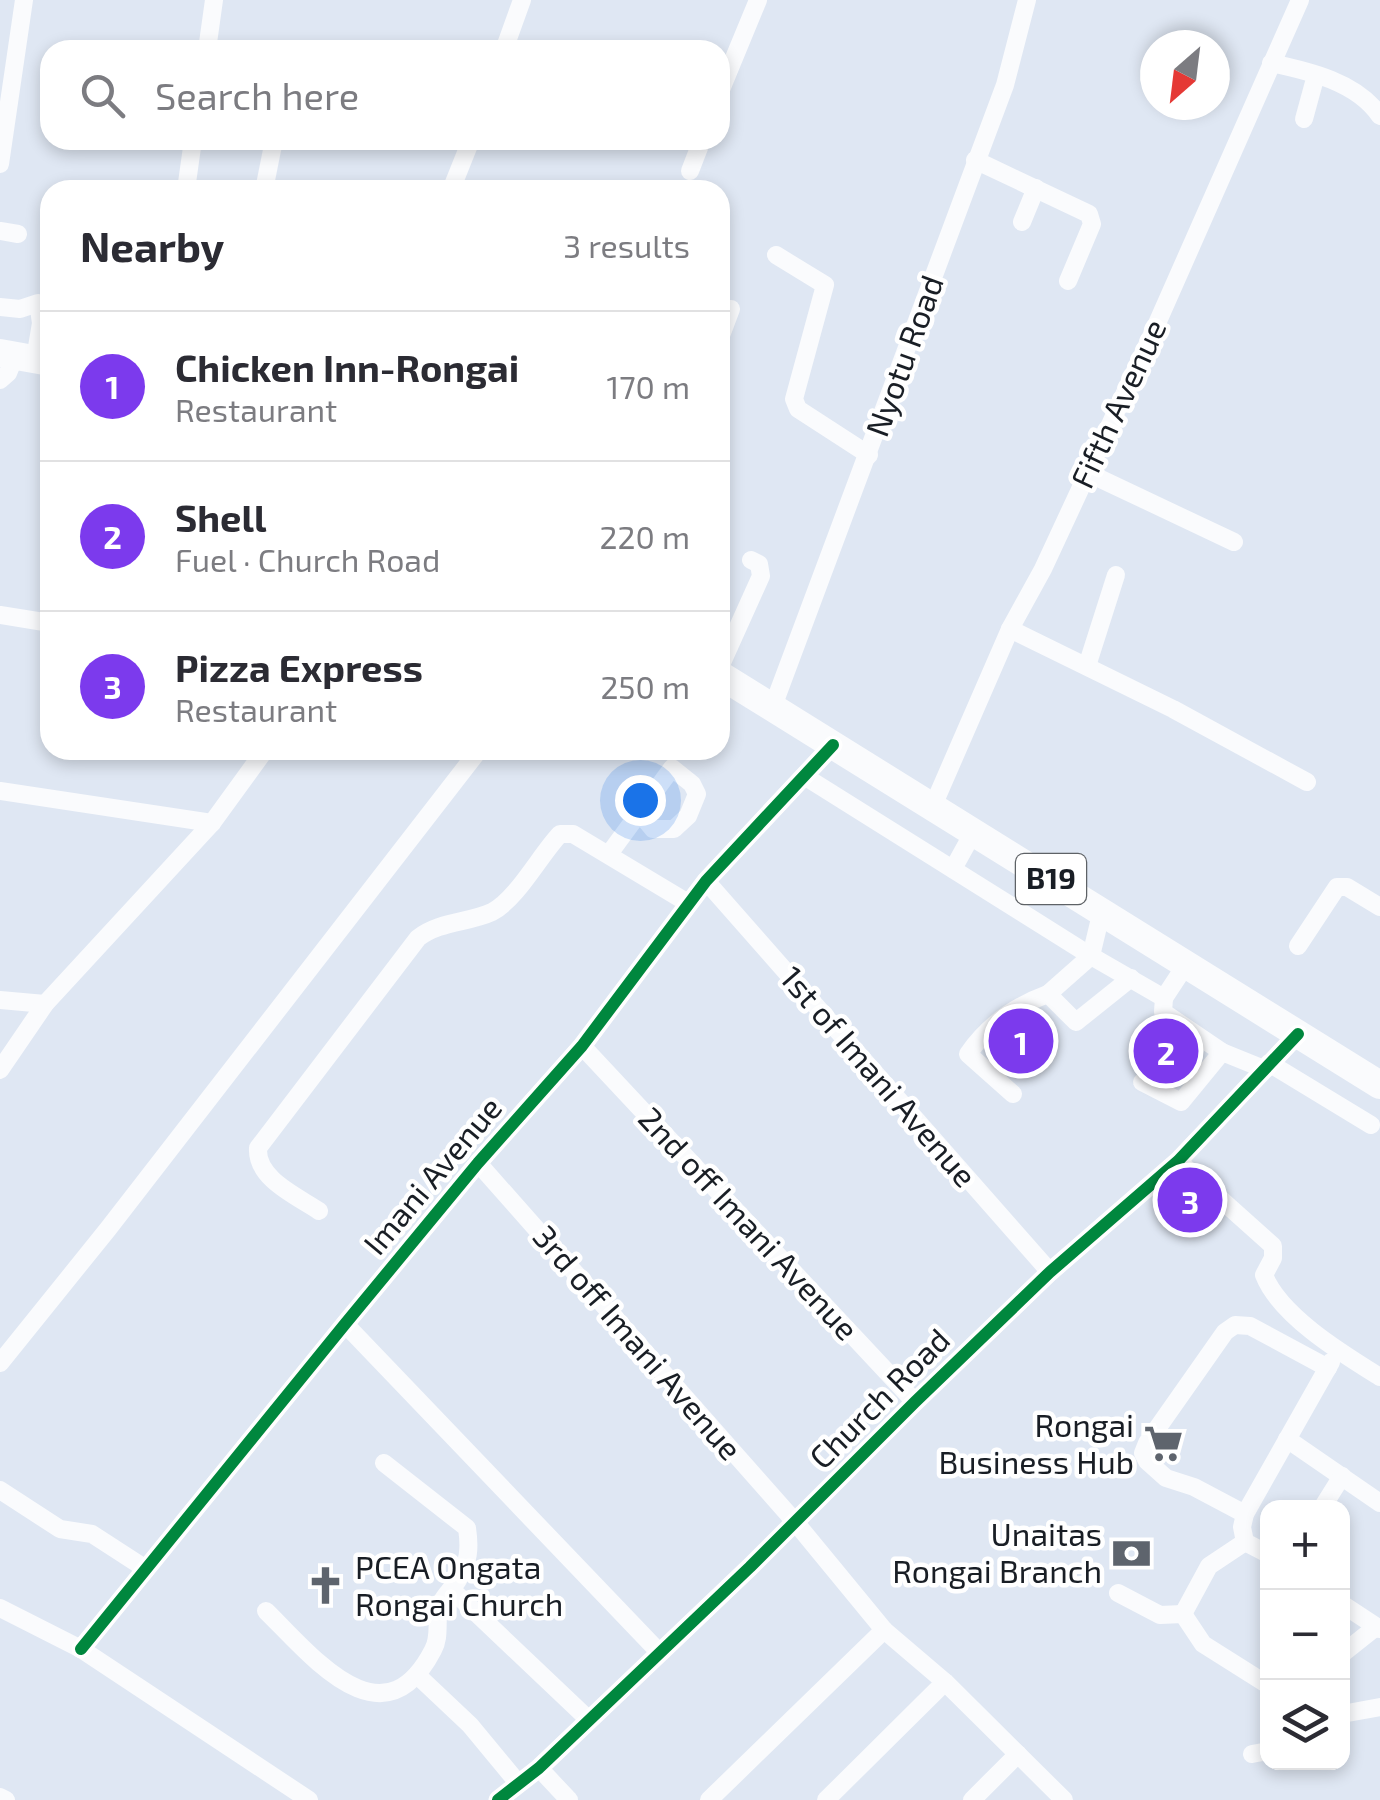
<!DOCTYPE html>
<html lang="en">
<head>
<meta charset="utf-8">
<style>
  :root { --surface:#fff; --page:#f7f7f7; --text:#2b2b33; --muted:#7c7c81; --line:#e1e1e2; --accent:#7c3aed }
  body { margin:0; font-family:"Exo 2",sans-serif; background:var(--page); color:var(--text) }
  .controls { position:absolute; right:30px; bottom:30px; display:grid; overflow:hidden; border-radius:20px; box-shadow:0 5px 15px #0003 }
  .controls button { width:90px; height:90px; display:grid; place-items:center; padding:0; border:0; border-bottom:2px solid var(--line); background:var(--surface); color:var(--text); font:50px sans-serif }
  .compass { position:absolute; left:1140px; top:30px; width:90px; height:90px; border-radius:50%; background:var(--surface); box-shadow:0 5px 15px #0003; rotate:208deg }
  .you { position:absolute; left:640px; top:800px; width:35px; height:35px; margin:-25px; border:8px solid #fff; border-radius:50%; background:#1a73e8; box-shadow:0 0 0 15px #1a73e833 }
  .badge { display:grid; place-items:center; width:65px; height:65px; border-radius:50%; background:var(--accent); color:#fff; font-size:32px; font-weight:700 }
  .pin { position:absolute; translate:-50% -50%; border:5px solid #fff; box-shadow:0 2px 10px #0006 }
  .list { margin:0; padding:0; list-style:none }
  h2 { display:flex; justify-content:space-between; align-items:center; height:130px; margin:0; padding:0 40px; font-size:42px }
  h2 small { font-size:32px; font-weight:400; color:var(--muted) }
  .list li { display:grid; grid-template-columns:65px 1fr auto; gap:30px; align-items:center; box-sizing:border-box; height:150px; padding:0 40px; border-top:2px solid var(--line) }
  .list b { display:block; font-size:38px; white-space:nowrap }
  .list p { margin:0; font-size:32px; white-space:nowrap; color:var(--muted) }
  .list em { font-size:32px; font-style:normal; color:var(--muted) }
  .icon { flex:none; width:55px; height:55px; fill:none; stroke:currentColor; stroke-width:2; stroke-linecap:round; stroke-linejoin:round }
  .map { position:relative; flex:none; width:1380px; height:1800px; overflow:hidden }
  .search { position:absolute; background:var(--surface); box-shadow:0 5px 15px #0003; left:40px; top:40px; width:690px; height:110px; display:flex; align-items:center; gap:25px; box-sizing:border-box; padding:0 35px; border-radius:30px; color:var(--muted); font-size:38px }
  .panel { position:absolute; background:var(--surface); box-shadow:0 5px 15px #0003; left:40px; top:180px; width:690px; height:580px; border-radius:30px }
  .map>svg:first-child { display:block }
  .lines { fill:none; stroke-linecap:round; stroke-linejoin:round }
  .minor { stroke:#fafbfd; stroke-width:18 }
  .highway { stroke:#fafbfd; stroke-width:28 }
  .cycleway-casing { stroke:#fff; stroke-width:19 }
  .cycleway { stroke:#00873e; stroke-width:12 }
  .labels { text-anchor:middle; stroke-width:9; stroke-linejoin:round; paint-order:stroke }
  .shield { fill:#fff; stroke:#5e6266; stroke-width:2.5 }
  .shield-label { font-size:30px; font-weight:bold; fill:#191e25 }
  .street-label { font-size:32px; fill:#191e25; stroke:#fff }
  .poi-label { font-size:32px; fill:#191e25; stroke:#fff; text-anchor:end }
</style>
</head>
<body>
<div class="map">
<svg width="1380" height="1800" viewBox="0 0 1380 1800">
  <rect width="100%" height="100%" fill="#dfe7f3"/>
  <g class="lines">
    <g class="minor">
      <path d="M207 50 214 0"/>
      <path d="M504 50 522 0"/>
      <path d="M1271 63C1309 71 1357 82 1380 116"/>
      <path d="M720 92 758 0"/>
      <path d="M1304 119 1316 75"/>
      <path d="M975 160 1089 214 1092 224 1068 281"/>
      <path d="M0 164 24 0"/>
      <path d="M690 171 702 140"/>
      <path d="M186 190 193 140"/>
      <path d="M264 190 274 140"/>
      <path d="M451 190 471 140"/>
      <path d="M1022 222 1036 188"/>
      <path d="M0 231 18 234"/>
      <path d="M776 255 825 285 794 399 798 409 869 455"/>
      <path d="M0 307 20 309 38 303 41 323 35 359"/>
      <path d="M720 338 731 309"/>
      <path d="M0 380 8 373 15 356"/>
      <path d="M1088 473 1234 542"/>
      <path d="M0 615 50 623"/>
      <path d="M1010 629 1173 709 1307 782"/>
      <path d="M1087 666 1116 575"/>
      <path d="M720 667 761 576 759 564 751 560"/>
      <path d="M772 709 1005 85 1027 0"/>
      <path d="M804 776 1091 956 1164 998 1187 963"/>
      <path d="M0 791 212 823"/>
      <path d="M933 806 1010 629 1043 569 1155 328 1300 0"/>
      <path d="M609 854 672 768 692 784 697 794 688 816 674 829H653L639 812"/>
      <path d="M953 869 974 831"/>
      <path d="M706 881 1050 1272"/>
      <path d="M1102 910 1091 956 1048 994 1076 1022 1131 978"/>
      <path d="M1298 946 1337 887H1347L1380 907"/>
      <path d="M1164 998 1163 1012 1222 1052 1264 1069"/>
      <path d="M0 1000 45 1004"/>
      <path d="M582 1046 915 1402"/>
      <path d="M1269 1063 1371 1125"/>
      <path d="M0 1070 45 1004 212 823 265 750"/>
      <path d="M1142 1082 1181 1102 1222 1052"/>
      <path d="M1013 1094 968 1054C988 1025 1015 1006 1048 994"/>
      <path d="M1178 1161 1273 1246V1258L1264 1275C1280 1316 1343 1354 1380 1377"/>
      <path d="M478 1163 796 1523 884 1630 945 1682 1064 1800"/>
      <path d="M319 1211C297 1196 256 1179 258 1148L418 938C440 921 468 923 492 912 517 899 540 855 560 834H573L688 903"/>
      <path d="M345 1324 659 1652"/>
      <path d="M0 1363 108 1229 479 750"/>
      <path d="M1287 1439 1380 1503"/>
      <path d="M0 1490 60 1529 92 1534 146 1569"/>
      <path d="M1322 1508 1342 1476"/>
      <path d="M1245 1514 1194 1487 1166 1478 1147 1461 1143 1453 1147 1443 1225 1332 1235 1325 1250 1326 1328 1368"/>
      <path d="M1268 1554 1245 1542 1242 1527 1245 1514 1331 1362"/>
      <path d="M451 1589 588 1719"/>
      <path d="M1118 1593 1160 1615 1183 1614 1203 1644 1268 1685"/>
      <path d="M1342 1604 1380 1629"/>
      <path d="M0 1608 81 1649 309 1800"/>
      <path d="M266 1611C312 1656 383 1747 433 1650 441 1636 435 1619 440 1605 444 1595 453 1588 458 1580 469 1562 470 1548 467 1528L384 1463"/>
      <path d="M1183 1614 1209 1566 1245 1542"/>
      <path d="M81 1649 345 1324 478 1163 582 1046 706 881 833 745"/>
      <path d="M1342 1654 1376 1627"/>
      <path d="M417 1675 470 1725 518 1783"/>
      <path d="M1342 1714 1380 1707"/>
      <path d="M1252 1754 1268 1751"/>
      <path d="M539 1768 569 1800"/>
      <path d="M0 1797 6 1800"/>
      <path d="M498 1800 539 1768 750 1567 915 1402 1050 1272 1178 1161 1298 1034"/>
      <path d="M709 1800 884 1630"/>
      <path d="M826 1800 945 1682"/>
      <path d="M972 1800 1018 1754"/>
    </g>
    <g class="highway">
      <path d="M0 353 50 362"/>
      <path d="M720 675 1380 1085"/>
    </g>
    <defs>
      <g id="cycleway">
        <path d="M81 1649 345 1324 478 1163 582 1046 706 881 833 745"/>
        <path d="M498 1800 539 1768 750 1567 915 1402 1050 1272 1178 1161 1298 1034"/>
      </g>
    </defs>
    <use href="#cycleway" class="cycleway-casing"/>
    <use href="#cycleway" class="cycleway"/>
  </g>
  <defs>
    <symbol id="supermarket-bare" viewBox="-9 -9 18 18"><path d="M-6-5.5h2.5l.6 2H6L4.5 2H-2.5L-4.4-4H-6ZM-1.5 3.2a1.3 1.3 0 1 0 .1 0ZM3 3.2a1.3 1.3 0 1 0 .1 0Z" fill="#5e646d" stroke="#fff" stroke-width="2.5" paint-order="stroke"/></symbol>
    <symbol id="bank-bare" viewBox="-9 -9 18 18"><path d="M-6-4H6V4H-6ZM0-2.3a2.3 2.3 0 1 0 0 4.6a2.3 2.3 0 1 0 0-4.6Z" fill="#5e646d" stroke="#fff" stroke-width="2.5" paint-order="stroke"/></symbol>
    <symbol id="church-bare" viewBox="-9 -9 18 18"><path d="M-1.2-6h2.4v3.5h3.3v2.4h-3.3V6h-2.4V-.1h-3.3v-2.4h3.3Z" fill="#5e646d" stroke="#fff" stroke-width="2.5" paint-order="stroke"/></symbol>
  </defs>
  <g fill-rule="evenodd">
    <use href="#supermarket-bare" x="1136" y="1416" width="55" height="55"/>
    <use href="#bank-bare" x="1104" y="1526" width="55" height="55"/>
    <use href="#church-bare" x="298" y="1558" width="55" height="55"/>
  </g>
  <g class="labels">
    <rect class="shield" x="1016" y="854" width="70" height="50" rx="8"/>
    <g class="shield-label">
      <text x="1051" y="889">B19</text>
    </g>
    <g class="street-label">
      <text transform="translate(905 356) rotate(-70)" y="11">Nyotu Road</text>
      <text transform="translate(1119 404) rotate(-65)" y="11">Fifth Avenue</text>
      <text transform="translate(878 1077) rotate(49)" y="11">1st of Imani Avenue</text>
      <text transform="translate(433 1176) rotate(-50)" y="11">Imani Avenue</text>
      <text transform="translate(748 1224) rotate(47)" y="11">2nd off Imani Avenue</text>
      <text transform="translate(637 1343) rotate(49)" y="11">3rd off Imani Avenue</text>
      <text transform="translate(880 1399) rotate(-45)" y="11">Church Road</text>
    </g>
    <g class="poi-label">
      <text x="1134" y="1437">Rongai<tspan x="1134" dy="37">Business Hub</tspan></text>
      <text x="1102" y="1546">Unaitas<tspan x="1102" dy="37">Rongai Branch</tspan></text>
      <text x="355" y="1579" text-anchor="start">PCEA Ongata<tspan x="355" dy="37">Rongai Church</tspan></text>
    </g>
  </g>
</svg>
<div class="controls">
<button>+</button>
<button>−</button>
<button><svg class="icon" aria-label="layers" viewBox="0 0 24 24"><path d="M12 4l9 5-9 5-9-5zM3 14l9 5 9-5"/></svg></button>
</div>
<svg class="compass" viewBox="-18 -18 36 36"><path d="M0-13l5 13h-10z" fill="#e53935"/><path d="M0 13l5-13h-10z" fill="#7c7c81"/></svg>
<div class="you"></div>
<div class="pin badge" style="left:1021px;top:1041px">1</div>
<div class="pin badge" style="left:1166px;top:1051px">2</div>
<div class="pin badge" style="left:1190px;top:1200px">3</div>
<div class="search"><svg class="icon" aria-label="search" viewBox="0 0 24 24"><circle cx="10" cy="10" r="6"/><path d="M15 15l6 6"/></svg>Search here</div>
<section class="panel">
<h2>Nearby<small>3 results</small></h2>
<ul class="list">
<li><span class="badge">1</span><div><b>Chicken Inn-Rongai</b><p>Restaurant</p></div><em>170 m</em></li>
<li><span class="badge">2</span><div><b>Shell</b><p>Fuel · Church Road</p></div><em>220 m</em></li>
<li><span class="badge">3</span><div><b>Pizza Express</b><p>Restaurant</p></div><em>250 m</em></li>
</ul>
</section>
</div>
</body>
</html>
